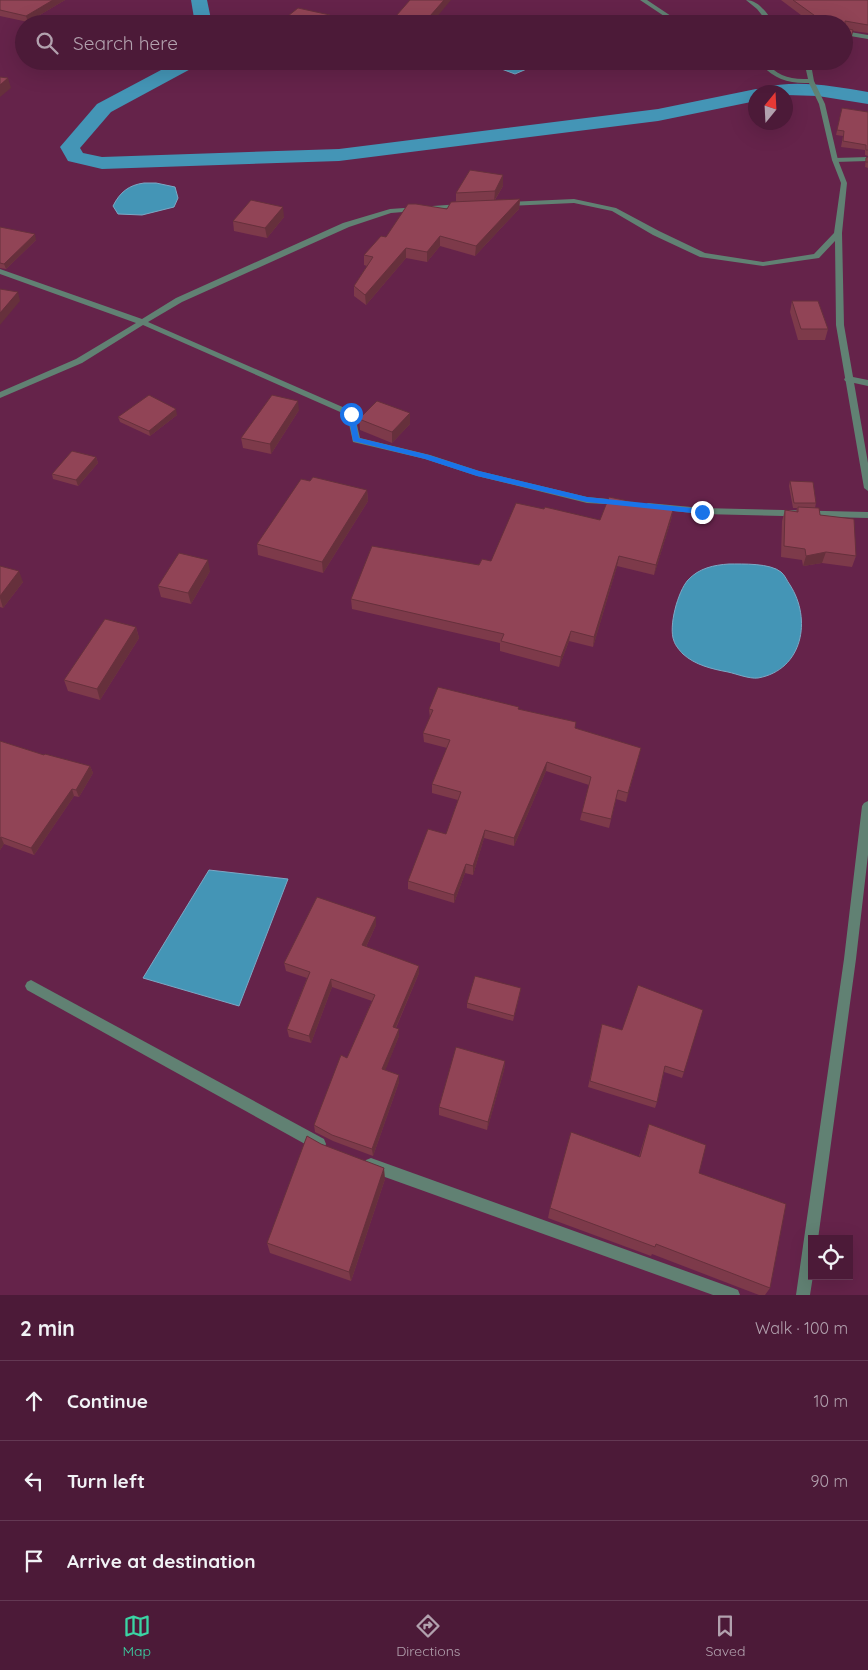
<!DOCTYPE html>
<html lang="en">
<head>
<meta charset="utf-8">
<style>
  :root { --surface:#4c1a38; --page:#532340; --text:#f1f3f6; --muted:#b2a1ae; --line:#633853; --accent:#3bd4a4 }
  body { margin:0; font-family:Quicksand,sans-serif; background:var(--page); color:var(--text) }
  .controls { position:absolute; right:15px; bottom:15px; display:grid; overflow:hidden; border-radius:0px; box-shadow:0 5px 20px #0002 }
  .controls button { width:45px; height:45px; display:grid; place-items:center; padding:0; border:0; border-bottom:1px solid var(--line); background:var(--surface); color:var(--text); font:25px sans-serif }
  .compass { position:absolute; left:748px; top:85px; width:45px; height:45px; border-radius:50%; background:var(--surface); box-shadow:0 5px 20px #0002; rotate:18deg }
  .stop { position:absolute; width:15px; height:15px; margin:-11px; border:4px solid #1a73e8; border-radius:50%; background:#fff }
  .stop.end { background:#1a73e8; border-color:#fff; box-shadow:0 1px 5px #0008 }
  .list { margin:0; padding:0; list-style:none }
  h2 { display:flex; justify-content:space-between; align-items:center; height:65px; margin:0; padding:0 20px; font-size:21px }
  h2 small { font-size:16px; font-weight:400; color:var(--muted) }
  .list li { display:grid; grid-template-columns:32px 1fr auto; gap:15px; align-items:center; box-sizing:border-box; height:80px; padding:0 20px; border-top:1px solid var(--line) }
  .list b { display:block; font-size:19px; white-space:nowrap }
  .list em { font-size:16px; font-style:normal; color:var(--muted) }
  .icon { flex:none; width:28px; height:28px; fill:none; stroke:currentColor; stroke-width:2; stroke-linecap:round; stroke-linejoin:round }
  .map { position:relative; flex:none; width:868px; height:1295px; overflow:hidden }
  .search { position:absolute; background:var(--surface); box-shadow:0 5px 20px #0002; left:15px; right:15px; top:15px; height:55px; display:flex; align-items:center; gap:12px; box-sizing:border-box; padding:0 18px; border-radius:28px; color:var(--muted); font-size:19px }
  .sheet { height:305px; background:var(--surface) }
  nav { display:flex; justify-content:space-around; align-items:center; box-sizing:border-box; height:70px; border-top:1px solid var(--line); background:var(--surface); font-size:14px; color:var(--muted) }
  nav a { display:grid; justify-items:center; gap:2px }
  nav .on { color:var(--accent) }
  .map>svg:first-child { display:block }
  .water { fill:#4495b6; stroke:#7ca8c5 }
  .lines { fill:none; stroke-linecap:round; stroke-linejoin:round }
  .canal { fill:#4495b6; fill-rule:evenodd }
  .lane { fill:#618173; fill-rule:evenodd }
  .street { fill:#618173; fill-rule:evenodd }
  .wall { fill:#7d3a4a }
  .shaded-wall { fill:#66303c }
  .building { fill:#914456; stroke:#66303c }
  .route { fill:#1a73e8 }
</style>
</head>
<body>
<div class="map">
<svg width="868" height="1295" viewBox="0 0 868 1295">
  <rect width="100%" height="100%" fill="#65234a"/>
  <g class="water">
    <path d="M480 61H545L515 74Z"/>
    <path d="M144 183H156L175 187 178 198 174 207 142 215 118 214 113 206C120 192 129 185 144 183Z"/>
    <path d="M729 564C743 564 770 563 781 572 785 575 787 581 790 585 812 619 803 670 758 678 749 679 737 674 728 672 712 669 695 665 683 654 680 651 675 645 674 641 668 627 678 591 688 580 699 568 714 565 729 564Z"/>
    <path d="M209 870 288 879 239 1006 143 978Z"/>
  </g>
  <g class="lines">
    <g class="canal">
      <path d="M191 0H207L212 24H195Z"/>
      <path d="M178 61H201L198 65 111 112 80 148 83 153 102 157 339 149 658 109 756 89 760 90 761 88C796 79 833 86 868 92V104L818 96 786 95V92H756V101L658 121 339 161 102 169 68 161 60 147 97 104Z"/>
    </g>
    <g class="lane">
      <path d="M868 157V161L835 162 832 160 835 158Z"/>
      <path d="M848 376 868 380V386L845 381 844 379Z"/>
    </g>
    <g class="street">
      <path d="M640 0H647L683 24H676Z"/>
      <path d="M746 0C759 0 767 14 775 24H769L757 9Z"/>
      <path d="M844 31 868 35V39L844 35Z"/>
      <path d="M758 61H764C777 75 789 80 808 79L806 70 799 61H805L812 70 814 81 825 104 838 160 847 183 842 233 844 325 868 463V491L864 488 836 325 835 241 819 258 763 266 700 257 653 235 612 211 574 203 506 206 503 204 506 202 574 199 616 208 659 231 705 253 763 262 814 254 834 233 841 183 832 160 819 104 809 83C787 84 772 78 758 61Z"/>
      <path d="M461 204 464 206 463 207 391 213 349 227 182 302 148 322 354 412 360 438 430 455 479 471 587 497 619 500 624 503 622 505 587 503 477 476 425 459 353 442 347 415 143 325 82 363 0 398V392L76 359 136 323 0 274V269L142 319 176 298 343 223 390 209Z"/>
      <path d="M648 503 702 508 868 512V518L702 514 645 508 643 506Z"/>
      <path d="M868 801V855L856 959 818 1239H812L813 1276 810 1295H796L844 959 862 806 864 803Z"/>
      <path d="M31 980 324 1139 326 1144 324 1149 319 1151 314 1149 27 990 25 986 27 982Z"/>
      <path d="M371 1158 733 1288 738 1290 740 1295H713L371 1172 366 1170 364 1165 366 1160Z"/>
    </g>
  </g>
  <g class="wall">
    <path d="M0 0H65L28 22 0 16Z"/>
    <path d="M781 0H868V33L852 31 846 59 844 58V24H813Z"/>
    <path d="M824 61H841L840 63Z"/>
    <path d="M842 108 868 112V156L865 155V150L841 147 843 136 836 135Z"/>
    <path d="M868 157V168L865 167 866 158Z"/>
    <path d="M503 186 495 200 520 199 519 209 475 256 440 246 427 262 406 258 366 305 354 296V286L367 266 364 265V255L386 237 447 209 456 202V193Z"/>
    <path d="M284 217 267 238 234 231 233 221Z"/>
    <path d="M0 227 36 240 6 269 0 268Z"/>
    <path d="M792 301 828 329 825 340H798L790 312Z"/>
    <path d="M299 410 271 454 243 448 241 438Z"/>
    <path d="M177 415 150 436 120 422 118 417Z"/>
    <path d="M359 419 410 424 392 443 360 430Z"/>
    <path d="M96 457 98 463 78 486 53 479 52 474Z"/>
    <path d="M790 481 816 503 815 508 820 515 856 556 852 567 822 563 803 566 802 560 781 557 782 521 785 510 796 512 797 508H793L789 486Z"/>
    <path d="M367 490 368 501 323 573 258 555 257 544Z"/>
    <path d="M544 509 600 520 673 510 671 520 654 575 617 566 593 647 569 641 559 667 500 651V643L352 609 351 599 491 561Z"/>
    <path d="M0 566 23 582 3 608 0 607Z"/>
    <path d="M210 571 191 604 161 597 158 586Z"/>
    <path d="M136 627 139 638 100 700 68 691 64 680Z"/>
    <path d="M519 707 518 709 576 722 575 728 641 748 626 802 616 799 609 828 580 820 582 812 589 785 546 771 514 846 484 838 473 875 465 873 454 903 408 889V881L446 834 458 800 432 793V784L447 748 424 742 423 733 430 718 429 709Z"/>
    <path d="M0 741 44 755 90 766 93 773 79 797 74 796 34 855 4 844 0 850Z"/>
    <path d="M376 925 366 947 419 966V973L396 1028 399 1036 385 1070 399 1082 373 1156 333 1141 315 1132 314 1125 347 1058 372 1001 332 987 311 1043 289 1037 287 1029 307 978 286 971 284 963Z"/>
    <path d="M520 993 513 1021 467 1008V1003Z"/>
    <path d="M602 1024 622 1030 684 1072 682 1078 664 1072 657 1102 655 1108 588 1087Z"/>
    <path d="M505 1061 504 1070 487 1130 439 1115V1107Z"/>
    <path d="M649 1124 699 1173 770 1288 765 1295H759L652 1254 651 1256 548 1218 550 1208 639 1156Z"/>
    <path d="M385 1179 351 1281 270 1253 267 1243Z"/>
  </g>
  <g class="shaded-wall">
    <path d="M53 0H65L28 22 26 16Z"/>
    <path d="M444 0H451L431 24H423Z"/>
    <path d="M330 15V24H319Z"/>
    <path d="M8 78 11 88 0 97V85Z"/>
    <path d="M503 175V186L494 201 495 191Z"/>
    <path d="M520 199 519 209 475 256 476 246Z"/>
    <path d="M283 207 284 217 267 238 265 228Z"/>
    <path d="M35 234 36 240 6 269 4 264Z"/>
    <path d="M440 236V246L427 262V252Z"/>
    <path d="M406 248V258L366 305 365 295Z"/>
    <path d="M18 292 20 301 0 325V313Z"/>
    <path d="M298 401 299 410 271 454 270 444Z"/>
    <path d="M176 409 177 415 150 436 149 431Z"/>
    <path d="M410 413V424L392 443V432Z"/>
    <path d="M96 457 98 463 78 486 76 480Z"/>
    <path d="M367 490 368 501 323 573 322 562Z"/>
    <path d="M673 510 671 520 654 575 656 565Z"/>
    <path d="M826 552 822 563 803 566 806 556Z"/>
    <path d="M619 556 617 566 593 647 594 637Z"/>
    <path d="M208 560 210 571 191 604 188 593Z"/>
    <path d="M19 571 23 582 3 608 0 598V596Z"/>
    <path d="M136 627 139 638 100 700 97 689Z"/>
    <path d="M571 631 569 641 559 667 561 657Z"/>
    <path d="M641 748 639 756 626 802 628 793Z"/>
    <path d="M547 762 546 771 514 846V838Z"/>
    <path d="M90 766 93 773 79 797 76 790Z"/>
    <path d="M72 789 74 796 34 855 31 848Z"/>
    <path d="M485 830 484 838 473 875V866Z"/>
    <path d="M1 837 4 844 0 850V838Z"/>
    <path d="M466 864 465 873 454 903V895Z"/>
    <path d="M376 917V925L363 953 362 945Z"/>
    <path d="M419 966V973L393 1034V1027Z"/>
    <path d="M331 979 332 987 311 1043 309 1036Z"/>
    <path d="M399 1029V1036L383 1076 382 1069Z"/>
    <path d="M505 1061 504 1070 487 1130 488 1122Z"/>
    <path d="M399 1075V1082L373 1156 372 1149Z"/>
    <path d="M384 1168 385 1179 351 1281 349 1272Z"/>
  </g>
  <g class="building">
    <path d="M0 0H53L26 16 0 10Z"/>
    <path d="M410 0H444L423 24H389Z"/>
    <path d="M793 0H868V25L845 21V28L853 30 848 50H844V24H817L825 23Z"/>
    <path d="M298 8 330 15 319 24H278Z"/>
    <path d="M0 77 8 78 0 85Z"/>
    <path d="M842 108 868 112V150H866V145L843 141 844 131 837 130Z"/>
    <path d="M868 157V162H866V158Z"/>
    <path d="M470 170 503 175 495 191 456 193Z"/>
    <path d="M520 199 476 246 440 236 427 252 406 248 365 295 354 286 373 257 364 255 381 236 386 237 408 204H416L447 209 451 202Z"/>
    <path d="M251 200 283 207 265 228 233 221Z"/>
    <path d="M0 227 35 234 4 264 0 263Z"/>
    <path d="M0 289 18 292 0 313Z"/>
    <path d="M792 301H818L828 329H801Z"/>
    <path d="M149 395 176 409 149 431 118 417Z"/>
    <path d="M272 395 298 401 270 444 241 438Z"/>
    <path d="M377 401 410 413 392 432 359 419Z"/>
    <path d="M72 451 96 457 76 480 52 474Z"/>
    <path d="M313 477 367 490 322 562 257 544 301 479 310 481Z"/>
    <path d="M790 481 813 482 816 503H794Z"/>
    <path d="M609 497 673 510 656 565 619 556 594 637 571 631 561 657 501 641 504 634 351 599 372 546 479 565 482 559 491 561 516 503 544 509 545 507 600 520Z"/>
    <path d="M798 507 819 508 820 515 854 519 856 556 826 552 806 556 805 549 784 546 785 510 798 512Z"/>
    <path d="M179 553 208 560 188 593 158 586Z"/>
    <path d="M0 566 19 571 0 596Z"/>
    <path d="M105 619 136 627 97 689 64 680Z"/>
    <path d="M438 687 519 707 518 709 576 722 575 728 641 748 628 793 618 790 611 819 582 812 591 777 547 762 514 838 485 830 473 866 466 864 454 895 408 881 428 829 446 834 461 792 432 784 450 740 423 733 433 710 429 709Z"/>
    <path d="M0 741 44 755 45 754 90 766 76 790 72 789 31 848 1 837 0 838Z"/>
    <path d="M317 897 376 917 362 945 419 966 393 1027 399 1029 382 1069 399 1075 372 1149 332 1135 314 1125 341 1055 347 1058 375 995 331 979 309 1036 287 1029 310 972 284 963Z"/>
    <path d="M475 976 521 988 514 1016 467 1003Z"/>
    <path d="M638 985 703 1010 684 1072 665 1066 657 1102 590 1081 602 1024 622 1030Z"/>
    <path d="M456 1047 505 1061 488 1122 439 1107Z"/>
    <path d="M649 1124 706 1145 699 1173 786 1204 770 1288 656 1244 655 1247 550 1208 571 1132 640 1157Z"/>
    <path d="M307 1136 321 1144 384 1168 349 1272 267 1243Z"/>
  </g>
  <path class="route" d="M351 412 354 414 359 438 429 455 479 471 587 497 702 509 705 512 702 514 587 502 477 476 425 459 353 441 348 414Z"/>
</svg>
<div class="controls">
<button><svg class="icon" aria-label="locate" viewBox="0 0 24 24"><circle cx="12" cy="12" r="6"/><path d="M12 2v4M12 18v4M2 12h4M18 12h4"/></svg></button>
</div>
<svg class="compass" viewBox="-18 -18 36 36"><path d="M0-13l5 13h-10z" fill="#e53935"/><path d="M0 13l5-13h-10z" fill="#b2a1ae"/></svg>
<div class="stop" style="left:351px;top:414px"></div>
<div class="stop end" style="left:702px;top:512px"></div>
<div class="search"><svg class="icon" aria-label="search" viewBox="0 0 24 24"><circle cx="10" cy="10" r="6"/><path d="M15 15l6 6"/></svg>Search here</div>
</div>
<section class="sheet">
<h2>2 min<small>Walk · 100 m</small></h2>
<ul class="list">
<li><svg class="icon" aria-label="ahead" viewBox="0 0 24 24"><path d="M12 20V5M6 11l6-6 6 6"/></svg><div><b>Continue</b></div><em>10 m</em></li>
<li><svg class="icon" aria-label="left" viewBox="0 0 24 24"><path d="M17 20v-9H6M10 6l-5 5 5 5"/></svg><div><b>Turn left</b></div><em>90 m</em></li>
<li><svg class="icon" aria-label="arrive" viewBox="0 0 24 24"><path d="M6 21V4h12l-3 4 3 4H6"/></svg><div><b>Arrive at destination</b></div></li>
</ul>
</section>
<nav>
<a class="on"><svg class="icon" aria-label="map" viewBox="0 0 24 24"><path d="M3 6l6-2 6 2 6-2v14l-6 2-6-2-6 2zM9 4v14M15 6v14"/></svg>Map</a>
<a><svg class="icon" aria-label="directions" viewBox="0 0 24 24"><path d="M12 3l9 9-9 9-9-9zM9 14v-3h6M13 9l2 2-2 2"/></svg>Directions</a>
<a><svg class="icon" aria-label="saved" viewBox="0 0 24 24"><path d="M7 4h10v16l-5-4-5 4z"/></svg>Saved</a>
</nav>
</body>
</html>
